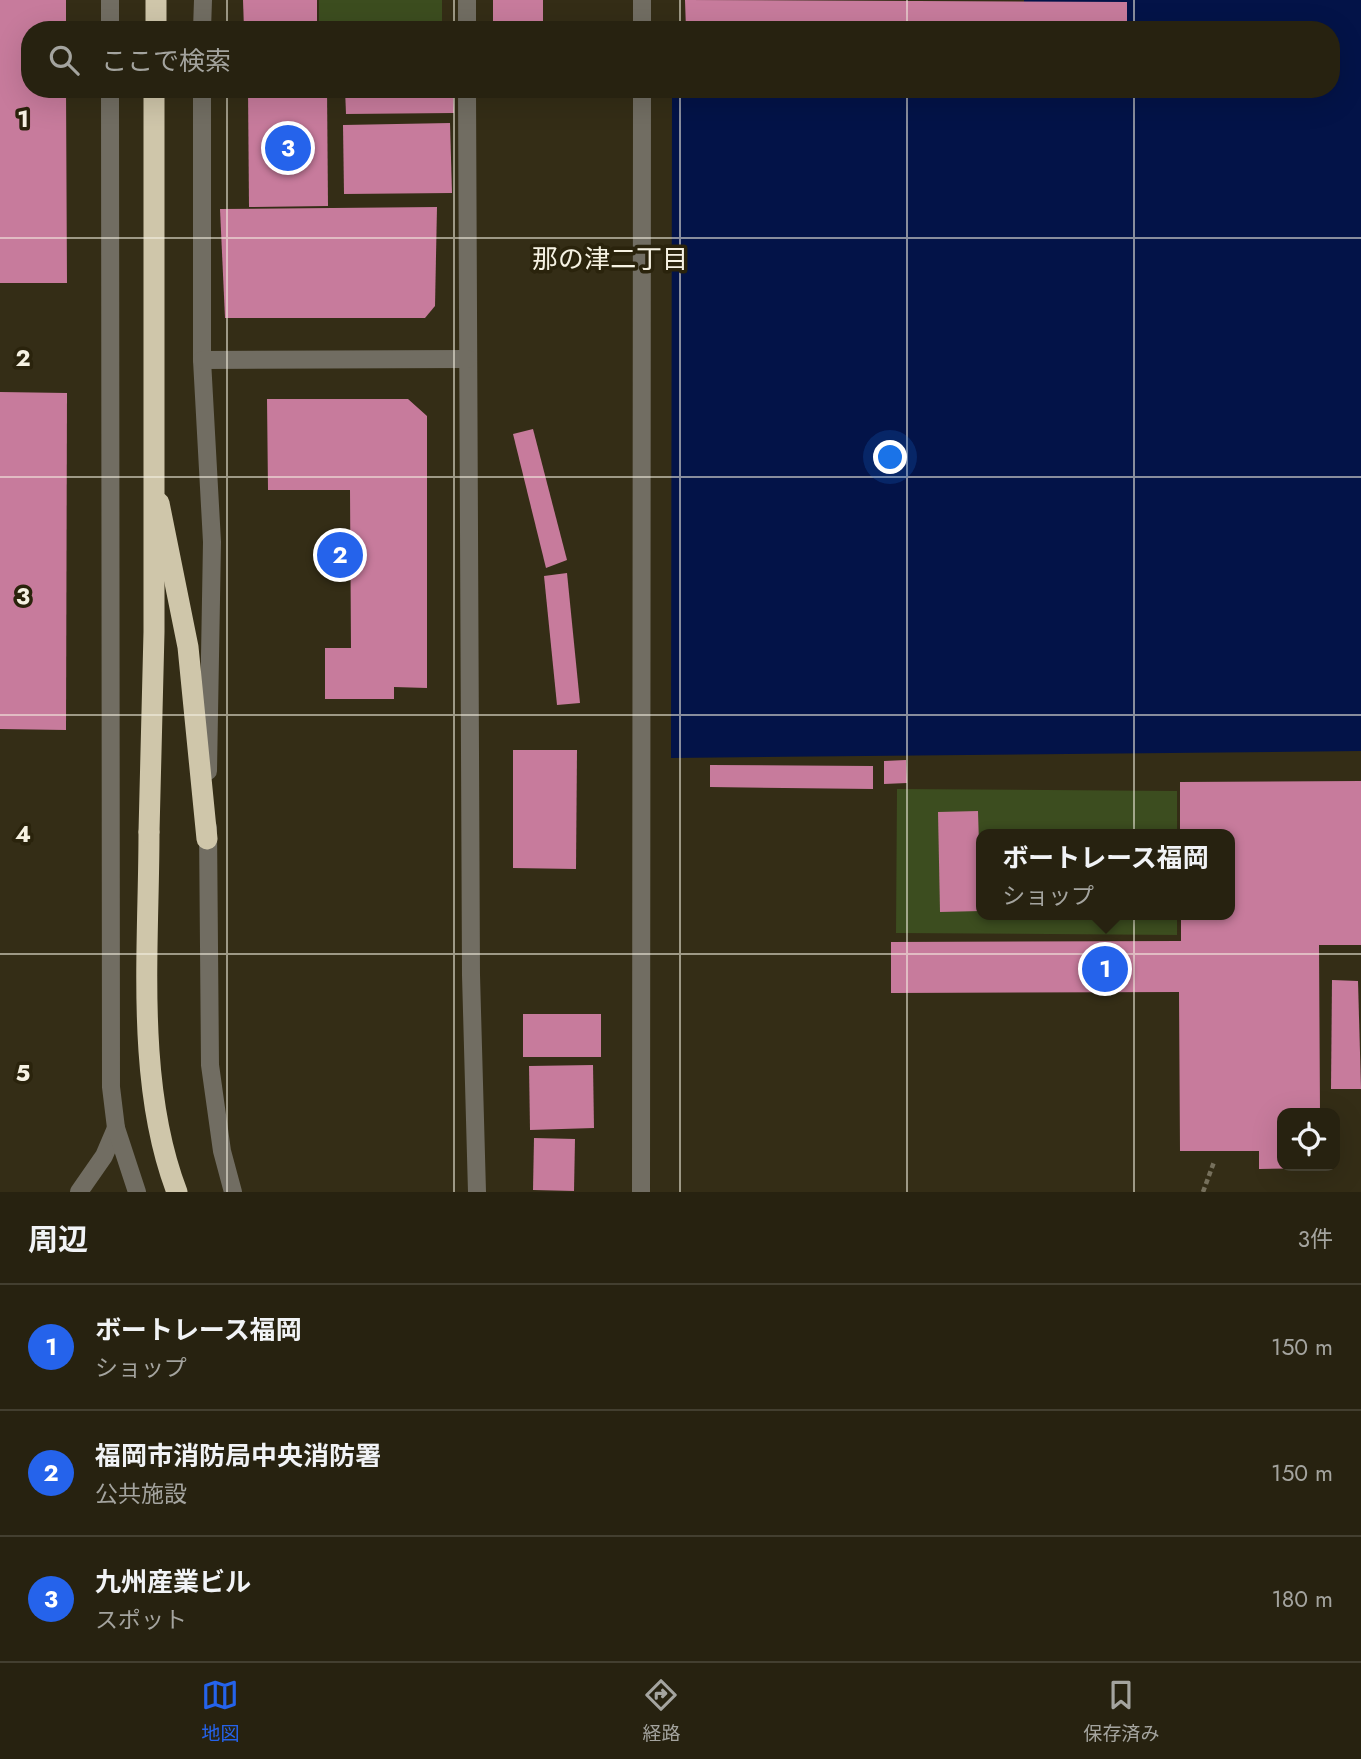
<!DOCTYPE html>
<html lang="ja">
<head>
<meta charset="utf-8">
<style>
  :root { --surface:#272210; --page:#2f2a19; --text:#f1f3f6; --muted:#a4a49f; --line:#433f30; --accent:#2563eb }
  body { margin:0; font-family:Jost,"Noto Sans JP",sans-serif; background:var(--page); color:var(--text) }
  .controls { position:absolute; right:21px; bottom:21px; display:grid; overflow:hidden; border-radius:14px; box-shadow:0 7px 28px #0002 }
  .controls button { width:63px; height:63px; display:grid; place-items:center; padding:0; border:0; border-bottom:2px solid var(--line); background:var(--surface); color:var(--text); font:35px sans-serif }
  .you { position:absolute; left:891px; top:458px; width:24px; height:24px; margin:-18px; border:5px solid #fff; border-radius:50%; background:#1a73e8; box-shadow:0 0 0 10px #1a73e833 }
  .badge { display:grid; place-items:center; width:46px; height:46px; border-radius:50%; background:var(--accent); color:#fff; font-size:23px; font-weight:700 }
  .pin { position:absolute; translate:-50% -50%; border:4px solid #fff; box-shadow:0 2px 7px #0006 }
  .popup { position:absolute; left:976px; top:829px; width:259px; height:91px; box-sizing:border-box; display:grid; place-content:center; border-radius:14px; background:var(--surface); filter:drop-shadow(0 2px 5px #0005); font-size:23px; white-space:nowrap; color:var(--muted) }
  .popup b { font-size:26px; color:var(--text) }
  .popup::after { content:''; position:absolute; left:50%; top:100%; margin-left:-14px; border:14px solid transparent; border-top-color:var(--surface) }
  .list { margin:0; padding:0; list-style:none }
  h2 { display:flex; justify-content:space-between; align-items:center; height:91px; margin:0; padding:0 28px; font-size:30px }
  h2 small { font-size:23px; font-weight:400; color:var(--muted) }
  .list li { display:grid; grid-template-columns:46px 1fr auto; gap:21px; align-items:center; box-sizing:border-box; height:126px; padding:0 28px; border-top:2px solid var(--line) }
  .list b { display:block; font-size:26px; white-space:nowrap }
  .list p { margin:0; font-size:23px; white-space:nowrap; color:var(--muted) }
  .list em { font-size:23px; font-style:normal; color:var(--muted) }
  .icon { flex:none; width:38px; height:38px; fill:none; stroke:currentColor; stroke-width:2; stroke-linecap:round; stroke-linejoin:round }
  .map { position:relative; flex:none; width:1361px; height:1192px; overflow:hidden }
  .search { position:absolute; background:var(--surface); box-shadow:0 7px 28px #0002; left:21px; right:21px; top:21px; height:77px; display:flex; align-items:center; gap:18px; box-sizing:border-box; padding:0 24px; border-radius:28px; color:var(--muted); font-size:26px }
  .sheet { height:469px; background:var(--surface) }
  nav { display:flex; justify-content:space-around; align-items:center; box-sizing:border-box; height:98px; border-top:2px solid var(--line); background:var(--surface); font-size:19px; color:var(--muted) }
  nav a { display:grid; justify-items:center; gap:4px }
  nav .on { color:var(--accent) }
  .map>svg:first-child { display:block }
  .green { fill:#3c4d1f }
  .water { fill:#031348 }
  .building { fill:#c77b9c }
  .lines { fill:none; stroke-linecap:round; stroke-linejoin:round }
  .path { stroke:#76705c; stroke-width:4.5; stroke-dasharray:5 3.5; stroke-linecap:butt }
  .minor { stroke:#716d62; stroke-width:18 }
  .tertiary { stroke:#716d62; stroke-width:18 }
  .motorway { stroke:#cfc6aa; stroke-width:21 }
  .motorway-bridge { stroke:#cfc6aa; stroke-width:21 }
  .grid { fill:none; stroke:#f6f2e3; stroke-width:2; stroke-opacity:0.55 }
  .labels { text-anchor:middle; stroke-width:7; stroke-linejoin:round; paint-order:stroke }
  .neighbourhood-label { font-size:26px; fill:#f6f2e3; stroke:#2a230c }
  .grid-label { font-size:23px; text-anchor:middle; font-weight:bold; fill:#f6f2e3; stroke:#2a230c; stroke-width:7; stroke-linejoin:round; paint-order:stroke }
</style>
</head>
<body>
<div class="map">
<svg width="1361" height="1192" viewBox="0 0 1361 1192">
  <rect width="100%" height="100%" fill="#342d16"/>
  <g class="green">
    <rect x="319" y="0" width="123" height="26"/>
    <path d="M897 789 1177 791V834H981V915H1177V935L896 933Z"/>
  </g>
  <path class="water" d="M1024 0H1361V751L671 758 672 89H1331V30H1025Z"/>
  <g class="building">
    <path d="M0 0H66V30H30V89H66L67 283H0Z"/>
    <path d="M243 0H317V28L244 29Z"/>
    <rect x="493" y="0" width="50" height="30"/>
    <path d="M685 0 1127 2V22H1019V30H686Z"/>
    <path d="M248 89H327L328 206 249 207Z"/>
    <path d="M345 89H453L454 113 346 114Z"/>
    <path d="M450 123 452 193 344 194 343 125Z"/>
    <path d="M437 207 435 306 425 318H225L220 209Z"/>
    <path d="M0 392 67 393 66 730 0 729Z"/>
    <path d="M267 399H408L427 416V688L394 687V699H325V648H351L350 490H268Z"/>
    <path d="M533 429 567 560 546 568 513 434Z"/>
    <path d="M567 573 580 703 557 705 544 576Z"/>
    <path d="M513 750H577L576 869 513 868Z"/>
    <path d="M906 760 907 783 884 784V761Z"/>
    <path d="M710 765 873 766V789L710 787Z"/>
    <path d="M1361 781V945H1319L1320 1113H1282V1166H1320V1168L1259 1169V1151H1180L1179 992 891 993V942L1181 941V915H1229V834H1180V782Z"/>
    <path d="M978 811 981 911 940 912 938 812Z"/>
    <path d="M1332 980 1358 981 1361 1089H1331Z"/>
    <rect x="523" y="1014" width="78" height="43"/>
    <path d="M593 1065 594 1128 530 1130 529 1066Z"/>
    <path d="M534 1138 575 1139 574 1191 533 1190Z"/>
  </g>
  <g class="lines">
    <path class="path" d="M1203 1192 1214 1162"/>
    <path class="minor" d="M79 1192 104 1156 116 1128"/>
    <g class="tertiary">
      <path d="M110 0V30"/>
      <path d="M467 0V30"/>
      <path d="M202 30 203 0"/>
      <path d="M642 30V0"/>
      <path d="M110 89 111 1087 116 1128 137 1192"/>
      <path d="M202 89V360L212 542 208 771"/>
      <path d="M467 89 471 975 477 1192"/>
      <path d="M202 360 468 359"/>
      <path d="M208 827 210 1065 222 1151 233 1192"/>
      <path d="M641 1192 642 89"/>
    </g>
    <g class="motorway">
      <path d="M156 30V0"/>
      <path d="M159 503 188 647 207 839"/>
      <path d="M149 832C149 947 135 1083 177 1192"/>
    </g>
    <path class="motorway-bridge" d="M149 832 154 632V89"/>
  </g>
  <path class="grid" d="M227 0V30M454 0V30M680 0V30M907 0V30M1134 0V30M227 89V1192M454 89V1192M680 89V1192M907 89V1192M1134 89V1192M0 238H1361M0 477H1361M0 715H1361M0 954H1361"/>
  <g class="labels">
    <g class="neighbourhood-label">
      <text x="610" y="268">那の津二丁目</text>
    </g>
  </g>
  <g class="grid-label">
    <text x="23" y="127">1</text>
    <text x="23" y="366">2</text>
    <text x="23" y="604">3</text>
    <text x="23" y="842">4</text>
    <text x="23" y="1081">5</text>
  </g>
</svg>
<div class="controls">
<button><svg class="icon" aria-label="locate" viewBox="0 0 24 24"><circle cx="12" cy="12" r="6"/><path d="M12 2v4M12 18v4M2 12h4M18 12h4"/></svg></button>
</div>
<div class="you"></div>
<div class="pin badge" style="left:1105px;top:969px">1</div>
<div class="popup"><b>ボートレース福岡</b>ショップ</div>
<div class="pin badge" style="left:340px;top:555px">2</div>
<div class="pin badge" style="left:288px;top:148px">3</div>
<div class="search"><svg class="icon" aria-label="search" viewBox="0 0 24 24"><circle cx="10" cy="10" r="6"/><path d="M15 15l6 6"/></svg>ここで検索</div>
</div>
<section class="sheet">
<h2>周辺<small>3件</small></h2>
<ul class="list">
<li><span class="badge">1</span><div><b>ボートレース福岡</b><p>ショップ</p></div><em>150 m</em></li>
<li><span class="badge">2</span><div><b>福岡市消防局中央消防署</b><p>公共施設</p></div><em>150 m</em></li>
<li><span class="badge">3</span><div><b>九州産業ビル</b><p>スポット</p></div><em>180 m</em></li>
</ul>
</section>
<nav>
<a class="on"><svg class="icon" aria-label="map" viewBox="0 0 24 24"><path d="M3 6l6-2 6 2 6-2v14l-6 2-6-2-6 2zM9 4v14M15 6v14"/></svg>地図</a>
<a><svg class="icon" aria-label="directions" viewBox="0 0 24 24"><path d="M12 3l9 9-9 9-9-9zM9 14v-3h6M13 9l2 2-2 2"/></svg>経路</a>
<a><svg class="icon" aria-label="saved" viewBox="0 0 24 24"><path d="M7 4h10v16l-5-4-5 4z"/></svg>保存済み</a>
</nav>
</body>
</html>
